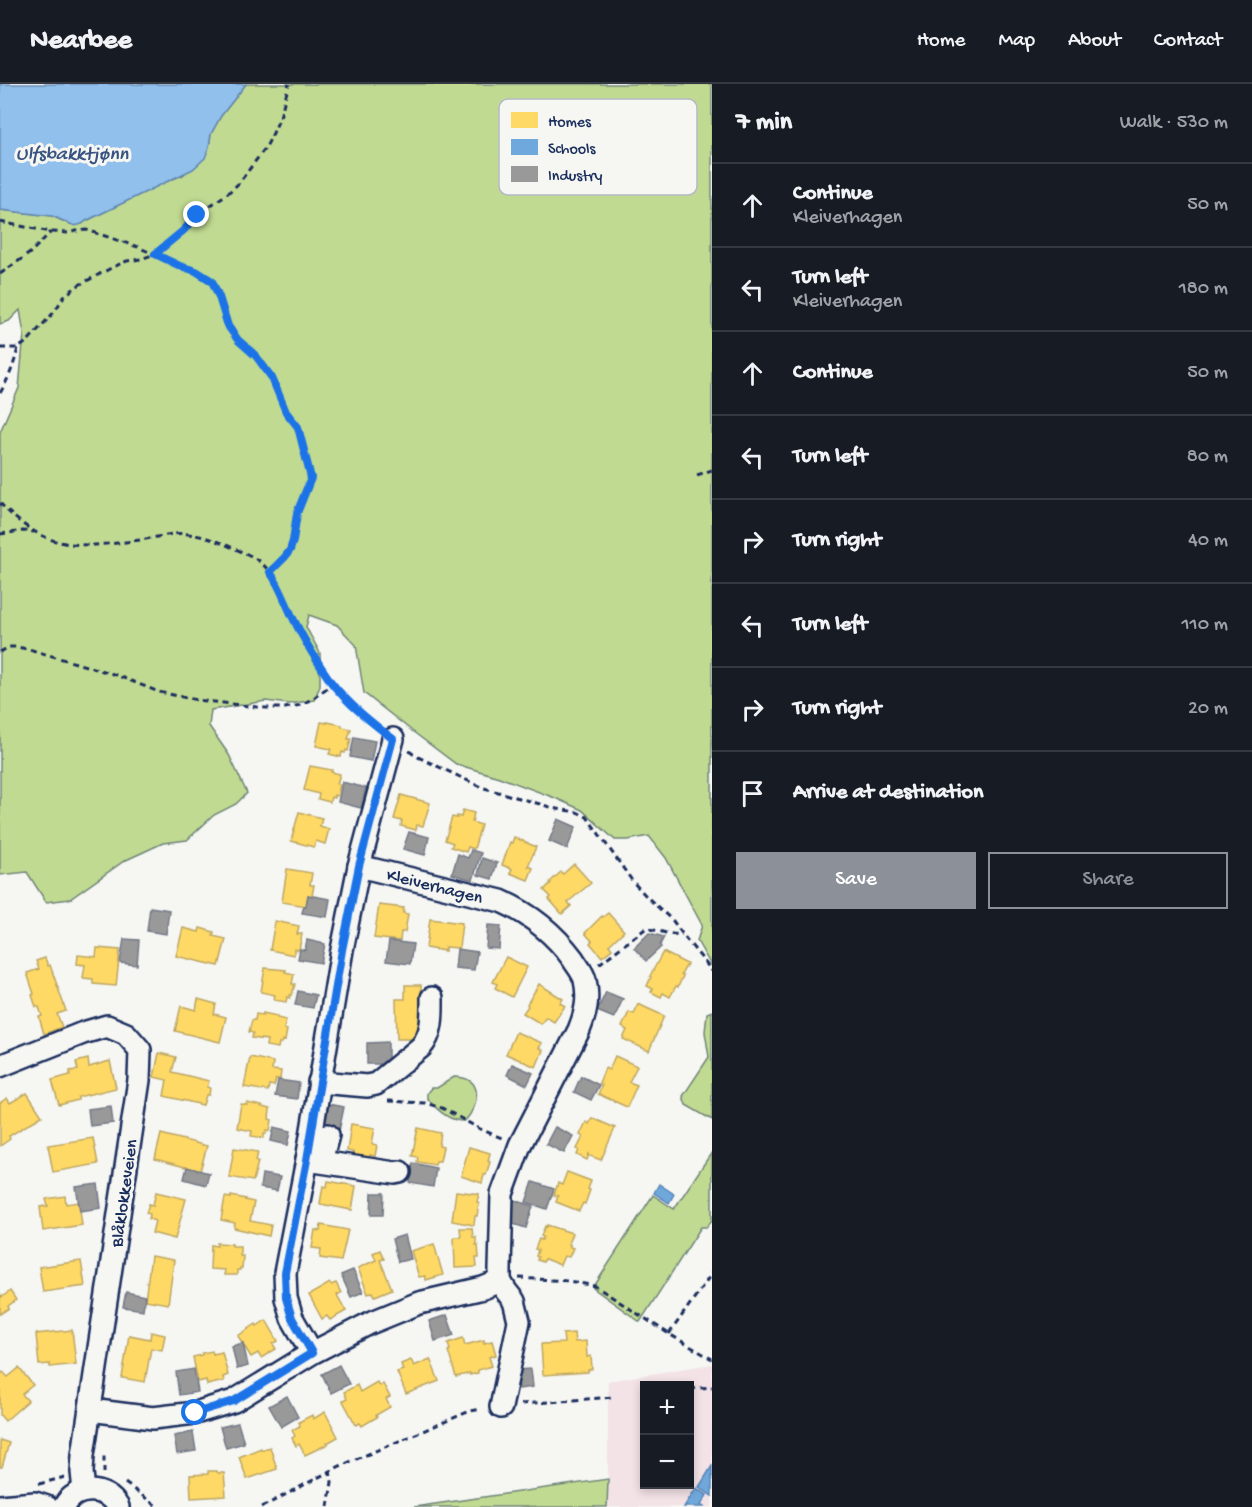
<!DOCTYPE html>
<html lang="en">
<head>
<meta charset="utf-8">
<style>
  :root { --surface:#171b24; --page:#242831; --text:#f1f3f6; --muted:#9ea1a6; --line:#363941; --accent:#8c9099 }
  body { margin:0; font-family:"Gochi Hand",sans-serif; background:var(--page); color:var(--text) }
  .controls { position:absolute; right:18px; bottom:18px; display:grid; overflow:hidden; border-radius:0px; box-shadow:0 3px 9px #0003 }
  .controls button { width:54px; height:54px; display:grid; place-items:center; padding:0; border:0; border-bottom:2px solid var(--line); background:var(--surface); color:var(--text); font:30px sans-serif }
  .stop { position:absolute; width:18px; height:18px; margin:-14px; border:4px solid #1a73e8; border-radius:50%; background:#fff }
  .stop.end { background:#1a73e8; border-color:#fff; box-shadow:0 2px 6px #0008 }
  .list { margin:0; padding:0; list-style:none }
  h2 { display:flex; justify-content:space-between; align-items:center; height:78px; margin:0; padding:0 24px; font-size:26px }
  h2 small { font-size:20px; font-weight:400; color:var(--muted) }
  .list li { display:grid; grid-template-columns:39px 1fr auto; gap:18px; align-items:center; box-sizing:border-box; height:84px; padding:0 24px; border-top:2px solid var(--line) }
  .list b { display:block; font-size:22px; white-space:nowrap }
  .list p { margin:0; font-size:20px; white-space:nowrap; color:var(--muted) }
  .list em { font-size:20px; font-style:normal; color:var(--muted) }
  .actions { display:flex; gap:12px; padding:18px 24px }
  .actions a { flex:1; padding:14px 0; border:2px solid var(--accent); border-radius:0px; text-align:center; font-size:21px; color:var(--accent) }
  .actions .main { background:var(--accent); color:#fff }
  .icon { flex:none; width:33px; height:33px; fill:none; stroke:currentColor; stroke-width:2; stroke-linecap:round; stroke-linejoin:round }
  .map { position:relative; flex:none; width:712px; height:1423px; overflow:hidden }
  header { display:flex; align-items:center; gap:36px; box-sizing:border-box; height:84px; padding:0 30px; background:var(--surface); border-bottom:2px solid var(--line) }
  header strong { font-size:28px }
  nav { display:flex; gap:33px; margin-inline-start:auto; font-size:21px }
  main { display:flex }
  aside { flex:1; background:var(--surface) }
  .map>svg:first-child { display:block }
  .built { fill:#f3e2e6; fill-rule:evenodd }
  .green { fill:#c1da91; stroke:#6e8478; stroke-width:1.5 }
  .water { fill:#90c0eb; stroke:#6186b3; stroke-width:1.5 }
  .homes { fill:#ffd966; stroke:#bba664; stroke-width:1.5 }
  .schools { fill:#6fa8dc; stroke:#5684b6; stroke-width:1.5 }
  .industry { fill:#999; stroke:#737987; stroke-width:1.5 }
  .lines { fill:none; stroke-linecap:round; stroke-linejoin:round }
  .minor-casing { stroke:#1b2f5e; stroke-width:26 }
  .path { stroke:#1b2f5e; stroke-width:3; stroke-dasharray:6 4.5; stroke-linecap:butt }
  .minor { stroke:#f6f6f2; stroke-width:21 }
  .route { stroke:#1a73e8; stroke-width:8 }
  .labels { text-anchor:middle; stroke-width:6; stroke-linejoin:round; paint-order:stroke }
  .street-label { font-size:18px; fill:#1b2f5e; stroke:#f6f6f2 }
  .water-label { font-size:20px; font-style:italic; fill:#385381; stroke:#f6f6f2 }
  .key { fill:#f6f6f2; stroke:#b4bac6; stroke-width:1.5 }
  .key-label { font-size:16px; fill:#1b2f5e }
</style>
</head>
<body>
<header>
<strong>Nearbee</strong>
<nav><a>Home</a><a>Map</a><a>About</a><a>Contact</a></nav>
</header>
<main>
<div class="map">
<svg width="712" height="1423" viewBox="0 0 712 1423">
  <rect width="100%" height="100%" fill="#f6f6f2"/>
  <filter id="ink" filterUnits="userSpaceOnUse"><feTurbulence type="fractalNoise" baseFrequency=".0167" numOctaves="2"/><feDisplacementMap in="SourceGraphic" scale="12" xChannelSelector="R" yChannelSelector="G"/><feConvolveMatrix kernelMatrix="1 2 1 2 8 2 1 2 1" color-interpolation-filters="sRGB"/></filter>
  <g filter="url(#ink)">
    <path class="built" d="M712 1280V1423H607L608 1395V1297ZM644 1302H690V1400H644Z"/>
    <g class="green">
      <path d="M246 0H712V883L697 857 702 841 666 774 649 752 628 756H615L582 726 555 714 499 693 456 680 412 647 364 609 356 561 337 541 309 531 306 543 320 569V602L314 616 289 620 266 617 211 626 209 642 229 671 247 709 236 720 214 731 187 756 163 759 124 777 70 815 46 818 27 788 0 791V348L19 304 24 250 20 226 9 237 0 240V126L52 132 69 140H82L86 137 165 98 183 91 209 63 211 50 221 32Z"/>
      <path d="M712 927V1036L686 1021 683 1012 709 973 705 948 707 929Z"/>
      <path d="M454 993C484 993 480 1020 465 1037 450 1038 436 1025 427 1014V1009L431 1004H437Z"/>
      <path d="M712 1068V1136L707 1143H701L640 1238 593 1204 653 1111 674 1125Z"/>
      <path d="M608 1395 607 1423H414Z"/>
    </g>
    <path class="water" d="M0 0H246L221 32 211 50 209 63 205 74 193 85 86 137 82 140 75 142 52 132 0 126Z"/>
    <g class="homes">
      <path d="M321 638 327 639V638L342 641V643L351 645 348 655H351L348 667 346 666 345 669 342 668 341 673 329 670 331 665 316 662Z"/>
      <path d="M310 682 332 686 331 688 340 690 337 700 340 701 337 712 334 711V714L331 713 330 718 318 715 319 710 304 706Z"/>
      <path d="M401 711 430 719 423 742 417 741 416 746 401 742 402 737 394 735Z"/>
      <path d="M463 726 474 729 472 738 481 741 474 765 468 763 466 768 451 763 453 759 445 756 452 733 457 734V732L461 733Z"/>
      <path d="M299 728 322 734 320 742 329 745 325 760 316 757 314 763 291 757Z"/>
      <path d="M514 753 536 763 528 782 533 784 528 796 510 789 512 785 502 781 510 758 512 759Z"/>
      <path d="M574 780 591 799 568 818 571 822 562 830 549 815 551 813 544 806 551 799 550 798 561 788 563 790Z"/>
      <path d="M287 785 312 789 310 801H314L312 812 308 811 306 822 282 818Z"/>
      <path d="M379 821 404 824 403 829 408 830 405 848H401L400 857 374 854Z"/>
      <path d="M608 829 624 847 609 861 612 865 602 873 590 859 592 857 585 849 602 832 603 833Z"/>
      <path d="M430 835 462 839 459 864 445 863V867L426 864Z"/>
      <path d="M275 837 299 842 297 850H302L299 866 294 865V871L270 866Z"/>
      <path d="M183 844 199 848 200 844 214 848 213 852 226 855 219 882 176 872Z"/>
      <path d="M97 864 120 866 116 902 93 900V895L83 894 85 881 77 880 78 871 96 873Z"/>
      <path d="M663 868 687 880 681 891 683 892 678 903 676 902 670 913 663 909 661 913 651 908 653 905 647 902 651 893 650 892Z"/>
      <path d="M506 873 527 883 512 913 495 904 497 900 493 898Z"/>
      <path d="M45 874 48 882 50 881 66 927 57 930 62 943 44 950 39 933 42 932 39 923H36L32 911 34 910 27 889 39 885 36 877Z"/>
      <path d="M265 884 286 886 285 888 294 890 292 900H295L292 911H290V914L287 913 286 918 274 916 275 911 261 908Z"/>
      <path d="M539 900 563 915 560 919 565 922 554 938 546 933 541 940 523 929 528 922 527 920Z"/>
      <path d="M405 901H421L423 955H397L396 915H405Z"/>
      <path d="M198 915 216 920 214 930 226 933 220 958 175 947 181 922 196 926Z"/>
      <path d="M638 920 664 932 649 967 623 955 627 946 622 943 629 928 634 930Z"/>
      <path d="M263 929 277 932V934L286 936 284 945 287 946 285 957 282 956V959H279L278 964 266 962 267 956 252 954 253 949 249 948 252 936H255L256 930 263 931Z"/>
      <path d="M516 948 542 959 539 964 543 966 536 983 506 970Z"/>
      <path d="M159 969 176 973 172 988 209 997 207 1003 210 1004 209 1011H206L203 1021 164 1012 167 996 154 993Z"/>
      <path d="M615 972 637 982 629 998 637 1001 627 1023 598 1010 602 1001 599 999 605 984 609 986Z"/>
      <path d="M250 973 273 978 272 986 281 987 280 995H276L274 1002 269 1001 268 1007 244 1003Z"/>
      <path d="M88 975 89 983 110 977 116 1004 78 1013V1016L59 1021 52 996 70 991V987L78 986 76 978Z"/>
      <path d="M27 1009 42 1032 9 1052 10 1055 0 1062V1019L7 1014 10 1019Z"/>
      <path d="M247 1019 262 1022V1023L270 1025 269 1035 272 1036 270 1047 267 1046 266 1049H264V1054L251 1052 252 1047 237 1044 241 1020 247 1021Z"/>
      <path d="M592 1034 615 1044 601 1076 590 1072 589 1070 587 1076 577 1071 579 1066 577 1065 583 1053 580 1051 586 1038 589 1040Z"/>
      <path d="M351 1040 375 1044 372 1060 377 1061 375 1072 370 1071V1076L352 1073 353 1068 347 1067Z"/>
      <path d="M418 1044 441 1049 439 1062 443 1063 440 1077H436L435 1081 417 1078 418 1073 412 1072Z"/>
      <path d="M161 1050 207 1062 200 1087 155 1075Z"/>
      <path d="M93 1054 98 1080 53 1088 48 1061Z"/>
      <path d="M469 1063 490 1069 488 1077 490 1078 486 1091H484L482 1099 461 1092Z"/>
      <path d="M234 1064 258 1068 256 1077 258 1078 253 1097 229 1093Z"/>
      <path d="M567 1088 591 1097 588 1105 590 1106 585 1120 583 1119 579 1127 556 1118 558 1112 554 1111 558 1099 562 1101Z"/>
      <path d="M328 1097 356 1102 352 1126 320 1120 323 1102 327 1103Z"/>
      <path d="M456 1107 479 1110 477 1118 479 1119 477 1132H475L474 1141 452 1137Z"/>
      <path d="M156 1108 186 1115 175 1155 152 1149 155 1137 149 1135 150 1130 146 1129 149 1120 153 1121Z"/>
      <path d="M65 1112 66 1120 79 1118 82 1141 43 1147 40 1123 48 1122 46 1115Z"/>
      <path d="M231 1112 246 1115 245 1116 254 1118 250 1137 271 1141 269 1152 234 1144 235 1139 221 1136 225 1113 231 1114Z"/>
      <path d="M321 1141 348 1146 341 1177 320 1174 321 1165 312 1164 315 1146 320 1147Z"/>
      <path d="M547 1141 572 1149 568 1160H570V1163L573 1164 569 1173 564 1172 560 1181 545 1175 543 1178 537 1176 538 1173 536 1172 538 1166 535 1165 539 1155 542 1156 543 1153 541 1152 545 1142 547 1143Z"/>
      <path d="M460 1144H472L473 1153H476V1161H478L479 1174H476L477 1183 455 1184 454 1153H461Z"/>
      <path d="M217 1159 232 1160V1162H240V1172H243L242 1184H240V1186H237V1191H224L225 1186 210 1185 211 1161 217 1162Z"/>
      <path d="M434 1160 443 1191 426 1196 425 1192 419 1193 411 1167Z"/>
      <path d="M380 1166 384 1175 380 1176 392 1205 375 1212 373 1208 368 1210 358 1184 376 1176 373 1169Z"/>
      <path d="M151 1172 174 1176 168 1220 145 1216Z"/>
      <path d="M81 1177 85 1202 43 1208 39 1183Z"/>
      <path d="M330 1199 331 1201 336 1199 341 1209 337 1211 346 1227 330 1236 327 1232 322 1235 309 1211Z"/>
      <path d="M10 1207 16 1216 8 1222 9 1224 0 1230V1210L2 1213Z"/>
      <path d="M266 1236 278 1257 273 1260 276 1265 261 1274 258 1269 251 1273 238 1252 256 1240 257 1242Z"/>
      <path d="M72 1246 76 1280 50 1283V1280L39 1281 36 1250Z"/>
      <path d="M151 1248 165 1251 162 1266 151 1264 145 1298 122 1294 129 1251 150 1255Z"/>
      <path d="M574 1249 575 1258 586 1257 587 1273 591 1272 592 1285 588 1286V1288L543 1291 541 1260 564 1259 563 1250Z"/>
      <path d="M463 1254 465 1261 484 1256V1259L492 1257 496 1271 489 1273 492 1282 478 1286V1289L470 1291V1289L456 1293 448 1267 450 1266 448 1259Z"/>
      <path d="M212 1267 213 1270 222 1268 228 1291 223 1293 224 1297 207 1301 206 1296 198 1298 193 1273 202 1271V1269Z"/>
      <path d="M430 1275 439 1297 406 1310 397 1288 403 1286 401 1280 411 1276 414 1282Z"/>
      <path d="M19 1284 33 1301 22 1310 28 1317 5 1337 0 1331V1291L3 1288 8 1293Z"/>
      <path d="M377 1298 379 1302 383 1300 390 1313 386 1315 390 1323 376 1331 377 1333 362 1342 360 1339 356 1341 343 1317 347 1315 344 1308 357 1301 360 1308Z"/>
      <path d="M325 1328 338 1353 327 1359 328 1360 305 1371 299 1360 296 1362 292 1354 295 1352 292 1346 300 1342 299 1338 312 1331 313 1335Z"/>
      <path d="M0 1356 9 1359 2 1383H0Z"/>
      <path d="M270 1363 277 1385 247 1395 239 1373 261 1364V1366Z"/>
      <path d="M208 1387H217L218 1389H224L226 1412 191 1414 190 1391 208 1390Z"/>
    </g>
    <g class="schools">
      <path d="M659 1100 674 1110 669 1119 654 1109Z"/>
      <path d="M712 1382V1412L699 1403Z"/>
      <path d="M696 1404 707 1411 701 1421 704 1423H684Z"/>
    </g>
    <g class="industry">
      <path d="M354 653 375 657 371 677 350 673Z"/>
      <path d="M342 698 366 704 361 724 338 718Z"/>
      <path d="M558 735 576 743 567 765 549 757Z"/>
      <path d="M409 748 429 753 425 771 403 765Z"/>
      <path d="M471 766 481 769 473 796 452 790 458 770 468 774Z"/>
      <path d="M482 774 497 779 492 795 478 791Z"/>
      <path d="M308 811 330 815 327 833 302 829 304 822H306Z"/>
      <path d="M150 823 169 826 166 850 147 847Z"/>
      <path d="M488 841 501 842 499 865 486 864Z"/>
      <path d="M649 849 664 853 660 861 661 863 646 877 634 864Z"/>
      <path d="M124 855 139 856 137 881 120 879Z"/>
      <path d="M307 856 325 860 321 879 298 875 300 865 305 866Z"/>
      <path d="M389 857 413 860 410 880 386 877Z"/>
      <path d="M457 865 477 868 474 886 455 884Z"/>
      <path d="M298 907 316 911 313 924 295 921Z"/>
      <path d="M606 908 623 915 614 934 597 927Z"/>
      <path d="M388 958V980H367V959Z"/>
      <path d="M512 980 533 989 527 1001 507 991Z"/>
      <path d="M581 992 599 1001 591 1016 574 1008Z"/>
      <path d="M278 996 299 999 297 1015 275 1012Z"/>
      <path d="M328 1020 344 1023 339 1047 324 1044Z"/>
      <path d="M111 1022 113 1039 90 1042 88 1025Z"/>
      <path d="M274 1043 291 1047 288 1061 271 1057Z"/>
      <path d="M555 1043 573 1052 564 1069 546 1060Z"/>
      <path d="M413 1079 436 1084 433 1103 410 1099Z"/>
      <path d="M187 1083 209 1089 206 1101 184 1095Z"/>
      <path d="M262 1090 280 1093 277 1107 260 1104Z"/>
      <path d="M533 1098 554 1105 547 1125 526 1118Z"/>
      <path d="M98 1100 101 1124 80 1127 76 1103Z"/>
      <path d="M372 1109H384L383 1131H371Z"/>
      <path d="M514 1116 533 1122 526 1144 507 1138Z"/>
      <path d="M405 1151 411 1175 398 1178 392 1155Z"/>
      <path d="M353 1186 363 1208 351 1213 341 1191Z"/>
      <path d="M126 1208 145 1212 143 1226 123 1223Z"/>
      <path d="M447 1231 454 1251 435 1257 429 1237Z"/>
      <path d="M243 1259 248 1282 237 1285 232 1262Z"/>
      <path d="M339 1281 349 1300 331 1309 322 1290Z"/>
      <path d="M194 1285 198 1308 179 1311 176 1288Z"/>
      <path d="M531 1285 533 1303 519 1305 517 1286Z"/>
      <path d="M287 1312 298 1333 281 1343 269 1322Z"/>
      <path d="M238 1339 244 1359 226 1364 220 1343Z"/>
      <path d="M193 1348 196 1367 177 1370 174 1352Z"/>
    </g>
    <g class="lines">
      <defs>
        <g id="minor">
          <path d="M359 782 393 655"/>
          <path d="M0 982 83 949 107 942 126 950 140 966 139 996 83 1371 82 1388 84 1407"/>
          <path d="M319 998 367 1002 376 1000 421 963C433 949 432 931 432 914"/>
          <path d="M307 1076 395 1089 400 1088"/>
          <path d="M321 1077 328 1051"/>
          <path d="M500 1197 506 1207 514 1217 519 1237 501 1323"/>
          <path d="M90 1326 153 1334 195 1329 234 1317 312 1269 370 1239 419 1219 483 1204 500 1197V1185L502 1110 520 1061 579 946C586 929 589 914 585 896 583 888 577 882 573 875 554 849 530 830 501 817L359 782 342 866 307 1076 285 1189 286 1214 292 1234 312 1269"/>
          <path d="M0 1422 35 1419 47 1423"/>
          <path d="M64 1423C75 1401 106 1402 118 1423"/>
        </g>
      </defs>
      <use href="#minor" class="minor-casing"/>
      <g class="path">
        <path d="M0 138 51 148 69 149 76 147 87 146 138 163 180 182 196 187 212 197 220 213 229 242 238 256 256 272 272 294 286 328 298 343 311 394 297 429 293 457 290 466 270 487"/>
        <path d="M0 190 30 169 51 148"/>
        <path d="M0 264H18L27 258 55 227 64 212 79 201 113 183 127 177 141 175 155 170 184 146 197 131 228 109 239 99 266 63 273 49 280 33 289 0"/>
        <path d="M0 309C9 294 14 281 18 264"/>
        <path d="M697 391 712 386"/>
        <path d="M0 419C14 435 35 451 56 457 82 465 119 459 146 455 155 454 164 451 173 450 198 447 224 460 247 470 276 483 282 513 295 539 303 553 312 568 321 582 336 606 357 628 379 645"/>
        <path d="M0 450 23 447 34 448"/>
        <path d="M0 568 9 563H17L32 566 113 590 159 608 197 616 266 624H285L301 621 315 613 332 600"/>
        <path d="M409 667 416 672 481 703 557 725 577 728 587 733 633 798 647 813 673 837 686 855 712 887"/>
        <path d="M599 880 645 845C658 845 669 852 682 850"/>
        <path d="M388 1017 425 1019 442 1024 480 1045 502 1054"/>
        <path d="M519 1194 569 1197 595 1202 669 1250 712 1275"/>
        <path d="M669 1250 712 1189"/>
        <path d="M690 1305 712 1303"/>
        <path d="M521 1320 614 1313"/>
        <path d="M104 1389V1369"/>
        <path d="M125 1399 158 1423"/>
        <path d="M39 1400 65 1393"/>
        <path d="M262 1423 340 1382 470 1327 482 1325"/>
        <path d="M328 1423 332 1398 330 1387"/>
      </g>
      <use href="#minor" class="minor"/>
    </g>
  </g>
  <g class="lines" filter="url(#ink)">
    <path class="route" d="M195 1329 234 1317 312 1269 292 1234 286 1214 285 1189 307 1076 342 866 359 782 393 655C371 638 348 620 331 598 318 579 305 558 295 538 286 521 281 503 270 488L285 473 290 466 293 457 297 429 311 394 298 343 286 328 272 294 256 272 238 256 228 242 219 213 212 197 196 187 180 182 155 170 184 146 197 131"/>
  </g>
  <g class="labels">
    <g class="street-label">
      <text transform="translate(435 801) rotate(14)" y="6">Kleiverhagen</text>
      <text transform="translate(123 1109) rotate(-82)" y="6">Blåklokkeveien</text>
    </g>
    <g class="water-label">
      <text x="72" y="75">Ulfsbakktjønn</text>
    </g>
  </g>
  <rect x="499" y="15" width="198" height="96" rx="9" class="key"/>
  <rect x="511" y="28" width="27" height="16" fill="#ffd966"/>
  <rect x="511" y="55" width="27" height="16" fill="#6fa8dc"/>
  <rect x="511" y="82" width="27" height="16" fill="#999"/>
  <g class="key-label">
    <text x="548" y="42">Homes</text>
    <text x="548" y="69">Schools</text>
    <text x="548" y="96">Industry</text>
  </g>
</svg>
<div class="controls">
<button>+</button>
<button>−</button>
</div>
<div class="stop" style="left:195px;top:1329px"></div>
<div class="stop end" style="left:197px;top:131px"></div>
</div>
<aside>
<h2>7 min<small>Walk · 530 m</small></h2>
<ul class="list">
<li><svg class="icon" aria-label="ahead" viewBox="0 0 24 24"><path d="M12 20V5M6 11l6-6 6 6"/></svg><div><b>Continue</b><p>Kleiverhagen</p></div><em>50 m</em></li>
<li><svg class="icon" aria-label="left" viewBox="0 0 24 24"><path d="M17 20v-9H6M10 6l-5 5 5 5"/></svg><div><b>Turn left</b><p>Kleiverhagen</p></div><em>180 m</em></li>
<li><svg class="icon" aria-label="ahead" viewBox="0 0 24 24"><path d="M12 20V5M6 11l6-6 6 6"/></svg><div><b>Continue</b></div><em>50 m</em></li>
<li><svg class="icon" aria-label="left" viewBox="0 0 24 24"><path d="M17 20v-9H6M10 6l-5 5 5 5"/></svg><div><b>Turn left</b></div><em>80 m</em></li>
<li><svg class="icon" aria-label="right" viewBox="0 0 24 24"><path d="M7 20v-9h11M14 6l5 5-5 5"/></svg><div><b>Turn right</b></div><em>40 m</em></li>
<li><svg class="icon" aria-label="left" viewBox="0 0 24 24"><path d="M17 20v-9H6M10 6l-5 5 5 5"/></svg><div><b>Turn left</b></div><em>110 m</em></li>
<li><svg class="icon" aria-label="right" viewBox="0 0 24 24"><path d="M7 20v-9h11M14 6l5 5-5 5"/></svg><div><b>Turn right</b></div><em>20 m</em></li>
<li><svg class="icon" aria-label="arrive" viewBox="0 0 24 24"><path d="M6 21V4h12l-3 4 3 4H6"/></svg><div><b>Arrive at destination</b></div></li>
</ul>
<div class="actions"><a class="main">Save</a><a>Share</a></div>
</aside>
</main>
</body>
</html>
